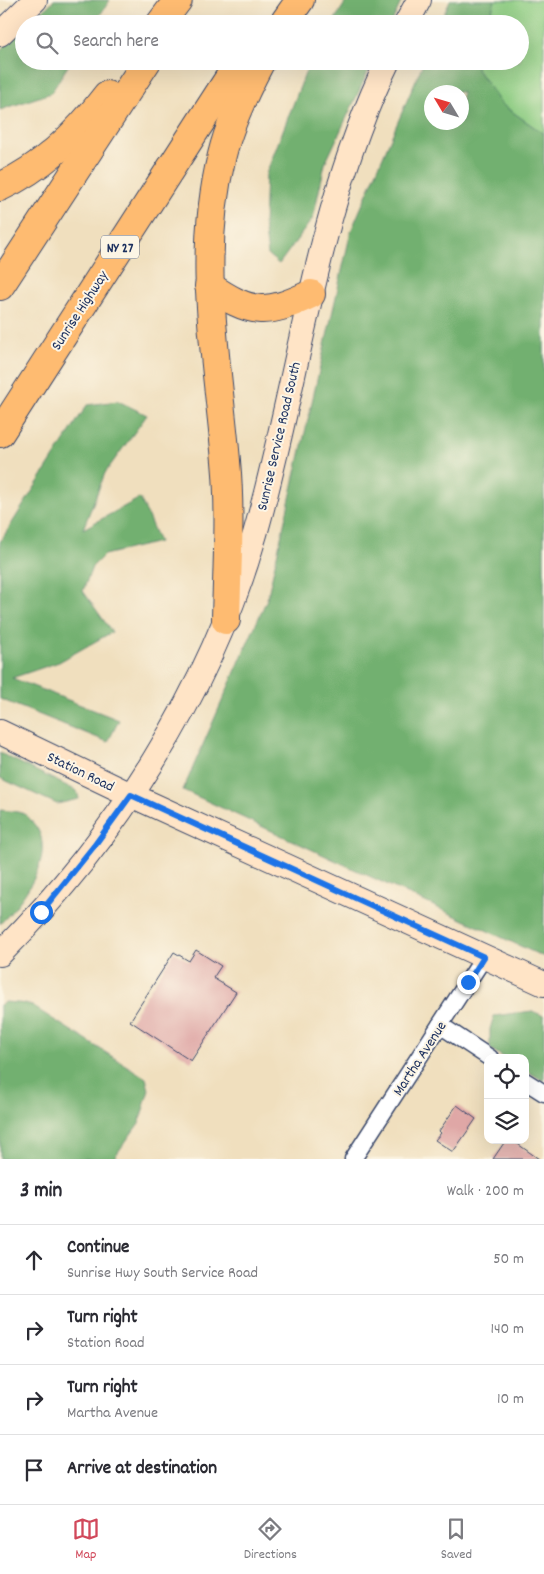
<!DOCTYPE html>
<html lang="en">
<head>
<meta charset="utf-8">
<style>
  :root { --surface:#fff; --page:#f7f7f7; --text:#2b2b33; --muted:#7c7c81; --line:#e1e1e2; --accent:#d1495b }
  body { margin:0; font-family:Dekko,sans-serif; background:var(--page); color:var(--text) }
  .controls { position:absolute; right:15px; bottom:15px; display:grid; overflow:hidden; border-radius:10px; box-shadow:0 5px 20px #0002 }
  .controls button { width:45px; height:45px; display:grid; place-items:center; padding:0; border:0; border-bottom:1px solid var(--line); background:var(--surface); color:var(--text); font:25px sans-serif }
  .compass { position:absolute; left:424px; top:85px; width:45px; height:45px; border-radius:50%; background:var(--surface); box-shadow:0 5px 20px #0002; rotate:308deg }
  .stop { position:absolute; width:15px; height:15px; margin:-11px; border:4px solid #1a73e8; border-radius:50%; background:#fff }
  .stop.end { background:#1a73e8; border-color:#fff; box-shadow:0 1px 5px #0008 }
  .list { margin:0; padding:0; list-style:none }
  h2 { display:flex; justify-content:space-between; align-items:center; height:65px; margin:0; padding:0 20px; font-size:21px }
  h2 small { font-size:16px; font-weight:400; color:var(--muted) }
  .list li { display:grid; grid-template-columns:32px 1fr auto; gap:15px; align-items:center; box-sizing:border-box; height:70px; padding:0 20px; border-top:1px solid var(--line) }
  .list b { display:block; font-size:19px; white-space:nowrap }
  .list p { margin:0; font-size:16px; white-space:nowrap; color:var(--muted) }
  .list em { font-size:16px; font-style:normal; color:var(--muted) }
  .icon { flex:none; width:28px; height:28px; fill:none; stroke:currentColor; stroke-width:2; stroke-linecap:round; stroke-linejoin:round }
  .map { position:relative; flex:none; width:544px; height:1159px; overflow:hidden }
  .search { position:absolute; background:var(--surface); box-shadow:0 5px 20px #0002; left:15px; right:15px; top:15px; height:55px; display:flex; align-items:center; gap:12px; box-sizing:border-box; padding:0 18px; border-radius:28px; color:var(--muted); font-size:19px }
  .sheet { height:345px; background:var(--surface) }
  nav { display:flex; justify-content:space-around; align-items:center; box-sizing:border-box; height:70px; border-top:1px solid var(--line); background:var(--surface); font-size:14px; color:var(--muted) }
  nav a { display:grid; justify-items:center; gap:2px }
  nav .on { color:var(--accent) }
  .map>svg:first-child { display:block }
  .green { fill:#8dcc82; stroke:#547e70 }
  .forest { fill:#72b070; stroke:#467067; fill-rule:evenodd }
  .building { fill:#dfa7a6 }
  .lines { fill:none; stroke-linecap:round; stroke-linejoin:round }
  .street-casing { stroke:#3b496c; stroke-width:19 }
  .secondary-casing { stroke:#3b496c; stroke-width:26 }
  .highway-casing { stroke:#3b496c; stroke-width:30 }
  .street { stroke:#fff; stroke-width:16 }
  .secondary { stroke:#ffe4c6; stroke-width:24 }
  .highway { stroke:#febb71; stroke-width:28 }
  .route { stroke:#1a73e8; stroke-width:6 }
  .labels { text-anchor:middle; stroke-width:4; stroke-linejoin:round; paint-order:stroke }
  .shield { fill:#fcf5e5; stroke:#5e6a86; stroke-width:1 }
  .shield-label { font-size:14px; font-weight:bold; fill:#1b2f5e }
  .street-label { font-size:15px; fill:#1b2f5e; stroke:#fcf5e5 }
</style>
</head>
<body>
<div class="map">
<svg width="544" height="1159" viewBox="0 0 544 1159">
  <rect width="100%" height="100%" fill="#fcf5e5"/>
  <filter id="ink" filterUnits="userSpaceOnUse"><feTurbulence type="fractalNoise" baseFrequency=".02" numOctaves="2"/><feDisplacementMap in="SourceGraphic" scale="10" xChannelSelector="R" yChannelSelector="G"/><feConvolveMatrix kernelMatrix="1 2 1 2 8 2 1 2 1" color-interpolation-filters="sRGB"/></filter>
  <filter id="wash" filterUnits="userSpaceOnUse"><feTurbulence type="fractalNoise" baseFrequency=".0096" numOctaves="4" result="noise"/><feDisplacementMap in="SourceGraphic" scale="20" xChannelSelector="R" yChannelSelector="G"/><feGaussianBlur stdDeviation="1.12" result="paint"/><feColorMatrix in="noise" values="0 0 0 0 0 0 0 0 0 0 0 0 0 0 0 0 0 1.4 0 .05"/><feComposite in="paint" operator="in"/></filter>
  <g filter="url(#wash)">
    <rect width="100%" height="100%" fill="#f0dfbe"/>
    <path class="green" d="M495 0H544V134L501 104 476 68 477 61H520V24H488Z"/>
    <g class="forest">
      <path d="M54 0H110L94 24H29Z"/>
      <path d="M347 0H402L391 24H332Z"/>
      <path d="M450 0H495L488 24H440Z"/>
      <path d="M24 28V61H71L51 93 0 110V50Z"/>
      <path d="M310 61H373L325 164 313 218 279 264 268 255 264 224 266 174Z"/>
      <path d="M424 61H477L476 68 501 104 544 134V957L183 790 267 599 351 231ZM432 92H462V122H432Z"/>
      <path d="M118 401 147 415 105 473 83 529 140 498 159 542 104 555 92 567 83 591 112 632 59 662 12 678 119 720 108 742 0 699V542L87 405Z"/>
      <path d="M0 753 77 791 79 799 57 804 0 778Z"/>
      <path d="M0 810C7 811 20 811 26 815 29 817 32 822 34 824 59 854 22 902 0 924Z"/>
      <path d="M5 1002 29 1004 146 1078 149 1090 139 1123 113 1159H0V1005Z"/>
      <path d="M532 1011 544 1016V1081L525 1070V1058H505L490 1049V1029L494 1016Z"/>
    </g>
    <g id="blocks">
      <g class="building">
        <path d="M196 950 221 966 213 978 236 992 191 1061 130 1021 174 952 189 961Z"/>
        <path d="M457 1105 476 1119 453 1152 435 1140 441 1133 439 1131Z"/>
        <path d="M506 1140H512L539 1159H493Z"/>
      </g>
    </g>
  </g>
  <g filter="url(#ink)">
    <use href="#blocks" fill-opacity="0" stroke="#3b496c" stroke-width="1"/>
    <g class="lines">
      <defs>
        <g id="street">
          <path d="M440 1025 490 1058"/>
          <path d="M525 1081 544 1093"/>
          <path d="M353 1159 484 957"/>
        </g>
        <g id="secondary">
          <path d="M406 24 419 0"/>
          <path d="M0 34 35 0"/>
          <path d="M0 732 131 795 544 984"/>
          <path d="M0 954C116 838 210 692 255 534 300 377 315 210 388 61"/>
        </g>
        <g id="highway">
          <path d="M160 24 178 0"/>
          <path d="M283 24 300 0"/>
          <path d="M0 187C43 167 79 132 107 95"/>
          <path d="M0 286 147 61"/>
          <path d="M209 286C251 314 265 316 311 294"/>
          <path d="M0 433 240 61"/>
          <path d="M226 620C227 567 231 514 226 461 217 356 196 260 222 155 230 122 245 91 261 61"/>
        </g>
      </defs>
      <use href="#street" class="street-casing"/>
      <use href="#secondary" class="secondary-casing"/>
      <use href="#highway" class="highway-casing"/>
      <use href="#street" class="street"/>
      <use href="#secondary" class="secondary"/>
      <use href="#highway" class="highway"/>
    </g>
  </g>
  <g class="lines" filter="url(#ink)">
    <path class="route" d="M41 912 94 846 131 795 484 957 468 982"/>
  </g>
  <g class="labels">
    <rect class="shield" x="101" y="235.5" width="38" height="23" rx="4"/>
    <g class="shield-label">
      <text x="120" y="252">NY 27</text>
    </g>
    <g class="street-label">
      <text transform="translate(79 310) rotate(-57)" y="5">Sunrise Highway</text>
      <text transform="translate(278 436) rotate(-77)" y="5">Sunrise Service Road South</text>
      <text transform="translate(81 771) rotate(26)" y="5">Station Road</text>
      <text transform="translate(419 1058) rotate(-57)" y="5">Martha Avenue</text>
    </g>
  </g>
</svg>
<div class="controls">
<button><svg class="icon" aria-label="locate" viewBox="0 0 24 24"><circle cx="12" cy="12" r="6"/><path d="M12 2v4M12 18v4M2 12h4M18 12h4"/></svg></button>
<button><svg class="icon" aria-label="layers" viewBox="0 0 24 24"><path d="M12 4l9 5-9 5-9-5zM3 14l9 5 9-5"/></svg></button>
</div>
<svg class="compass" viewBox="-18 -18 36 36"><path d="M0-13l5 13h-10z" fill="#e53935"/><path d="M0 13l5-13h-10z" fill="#7c7c81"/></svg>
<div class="stop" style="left:41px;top:912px"></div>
<div class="stop end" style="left:468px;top:982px"></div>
<div class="search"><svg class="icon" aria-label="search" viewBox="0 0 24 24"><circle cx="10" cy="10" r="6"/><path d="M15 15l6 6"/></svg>Search here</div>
</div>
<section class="sheet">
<h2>3 min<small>Walk · 200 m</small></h2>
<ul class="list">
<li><svg class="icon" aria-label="ahead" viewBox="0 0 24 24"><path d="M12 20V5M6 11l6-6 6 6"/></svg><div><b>Continue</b><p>Sunrise Hwy South Service Road</p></div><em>50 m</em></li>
<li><svg class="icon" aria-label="right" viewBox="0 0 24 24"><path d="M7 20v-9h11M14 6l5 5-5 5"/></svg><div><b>Turn right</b><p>Station Road</p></div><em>140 m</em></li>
<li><svg class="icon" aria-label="right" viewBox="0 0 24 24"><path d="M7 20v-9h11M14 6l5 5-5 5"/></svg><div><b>Turn right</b><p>Martha Avenue</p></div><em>10 m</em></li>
<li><svg class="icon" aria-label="arrive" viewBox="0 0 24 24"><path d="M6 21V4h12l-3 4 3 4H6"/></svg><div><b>Arrive at destination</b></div></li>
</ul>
</section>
<nav>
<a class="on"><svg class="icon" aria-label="map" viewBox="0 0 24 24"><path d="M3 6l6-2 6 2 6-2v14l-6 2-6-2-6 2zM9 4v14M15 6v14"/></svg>Map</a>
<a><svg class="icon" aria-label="directions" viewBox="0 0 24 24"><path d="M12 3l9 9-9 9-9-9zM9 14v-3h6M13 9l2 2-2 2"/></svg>Directions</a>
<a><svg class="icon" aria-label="saved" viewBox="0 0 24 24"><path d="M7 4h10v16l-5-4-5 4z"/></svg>Saved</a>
</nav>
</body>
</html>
